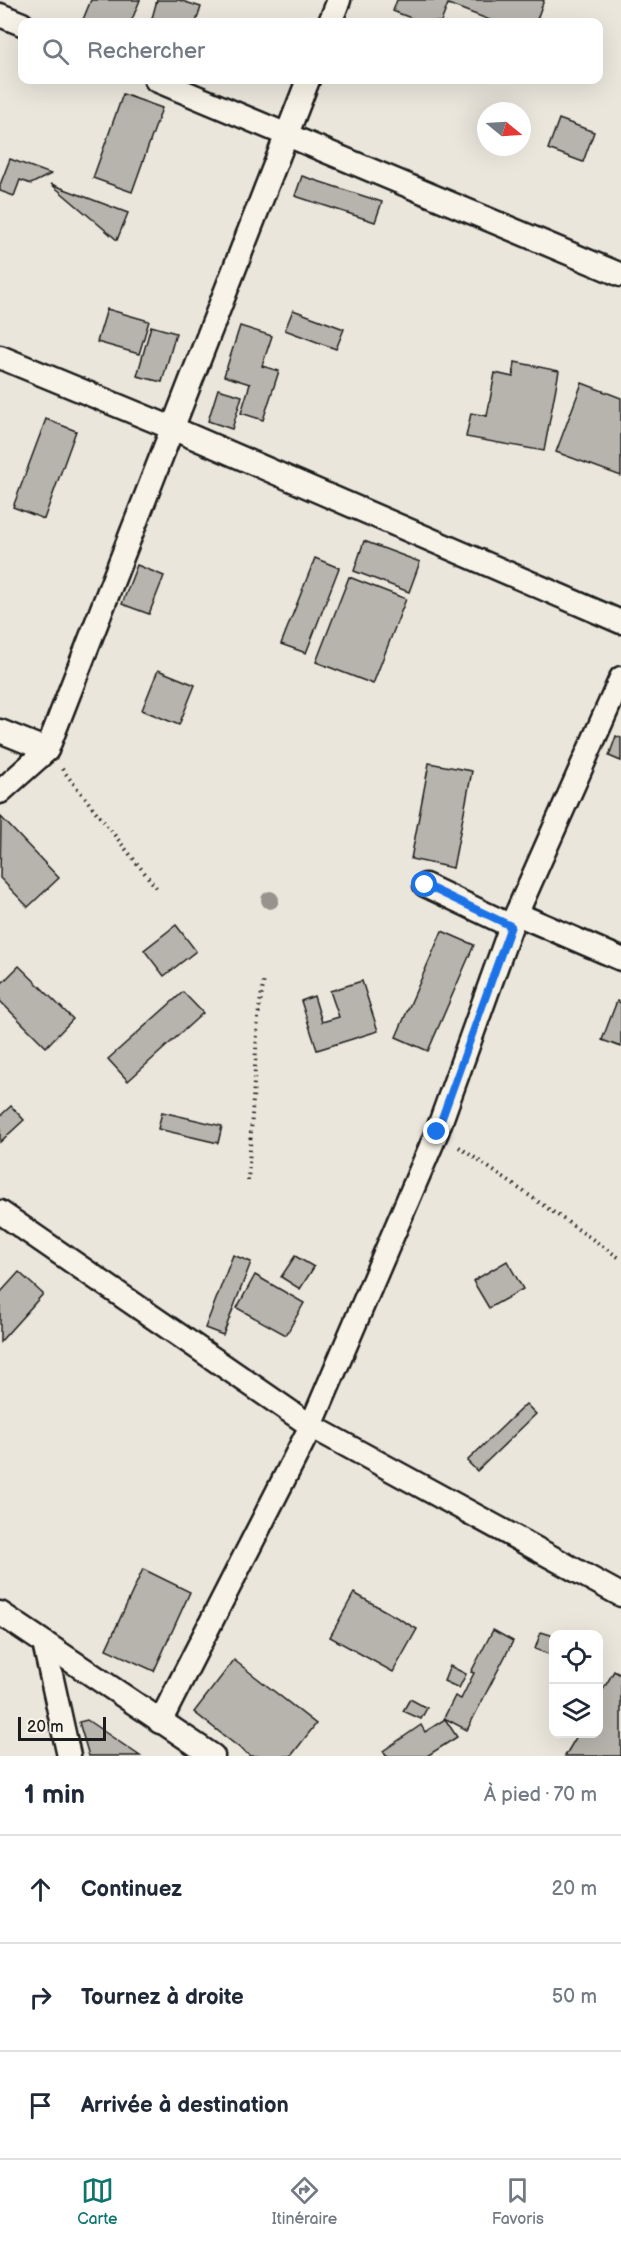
<!DOCTYPE html>
<html lang="fr">
<head>
<meta charset="utf-8">
<style>
  :root { --surface:#fff; --page:#f2f2f3; --text:#1f2937; --muted:#747a83; --line:#e0e1e3; --accent:#0f766e }
  body { margin:0; font-family:"Balsamiq Sans",sans-serif; background:var(--page); color:var(--text) }
  .controls { position:absolute; right:18px; bottom:18px; display:grid; overflow:hidden; border-radius:12px; box-shadow:0 6px 24px #0002 }
  .controls button { width:54px; height:54px; display:grid; place-items:center; padding:0; border:0; border-bottom:2px solid var(--line); background:var(--surface); color:var(--text); font:30px sans-serif }
  .compass { position:absolute; left:477px; top:102px; width:54px; height:54px; border-radius:50%; background:var(--surface); box-shadow:0 6px 24px #0002; rotate:108deg }
  .scale { position:absolute; left:18px; bottom:15px; width:88px; box-sizing:border-box; padding-left:6px; border:3px solid #1c1c1c; border-top:0; font-size:16px; line-height:21px; white-space:nowrap; color:#1c1c1c; -webkit-text-stroke:4px #f7f3e8; paint-order:stroke }
  .stop { position:absolute; width:18px; height:18px; margin:-14px; border:4px solid #1a73e8; border-radius:50%; background:#fff }
  .stop.end { background:#1a73e8; border-color:#fff; box-shadow:0 2px 6px #0008 }
  .list { margin:0; padding:0; list-style:none }
  h2 { display:flex; justify-content:space-between; align-items:center; height:78px; margin:0; padding:0 24px; font-size:26px }
  h2 small { font-size:20px; font-weight:400; color:var(--muted) }
  .list li { display:grid; grid-template-columns:39px 1fr auto; gap:18px; align-items:center; box-sizing:border-box; height:108px; padding:0 24px; border-top:2px solid var(--line) }
  .list b { display:block; font-size:22px; white-space:nowrap }
  .list em { font-size:20px; font-style:normal; color:var(--muted) }
  .icon { flex:none; width:33px; height:33px; fill:none; stroke:currentColor; stroke-width:2; stroke-linecap:round; stroke-linejoin:round }
  .map { position:relative; flex:none; width:621px; height:1756px; overflow:hidden }
  .search { position:absolute; background:var(--surface); box-shadow:0 6px 24px #0002; left:18px; right:18px; top:18px; height:66px; display:flex; align-items:center; gap:15px; box-sizing:border-box; padding:0 21px; border-radius:12px; color:var(--muted); font-size:22px }
  .sheet { height:402px; background:var(--surface) }
  nav { display:flex; justify-content:space-around; align-items:center; box-sizing:border-box; height:84px; border-top:2px solid var(--line); background:var(--surface); font-size:16px; color:var(--muted) }
  nav a { display:grid; justify-items:center; gap:3px }
  nav .on { color:var(--accent) }
  .map>svg:first-child { display:block }
  .building { fill:#b6b4ac; stroke:#1c1c1c; stroke-width:1.5 }
  .lines { fill:none; stroke-linecap:round; stroke-linejoin:round }
  .minor-casing { stroke:#1c1c1c; stroke-width:27 }
  .path { stroke:#1c1c1c; stroke-width:4; stroke-dasharray:1.5 4.5; stroke-linecap:butt }
  .minor { stroke:#f7f3e8; stroke-width:22 }
  .tree { fill:#96948d }
  .route { stroke:#1a73e8; stroke-width:8 }
</style>
</head>
<body>
<div class="map">
<svg width="621" height="1756" viewBox="0 0 621 1756">
  <rect width="100%" height="100%" fill="#eae6dc"/>
  <filter id="ink" filterUnits="userSpaceOnUse"><feTurbulence type="fractalNoise" baseFrequency=".0167" numOctaves="2"/><feDisplacementMap in="SourceGraphic" scale="12" xChannelSelector="R" yChannelSelector="G"/><feConvolveMatrix kernelMatrix="1 2 1 2 8 2 1 2 1" color-interpolation-filters="sRGB"/></filter>
  <g filter="url(#ink)">
    <g class="building">
      <path d="M91 0H140L131 22H82Z"/>
      <path d="M157 0H179L201 7 196 22H151Z"/>
      <path d="M397 0H544L536 22H495L448 4 441 22H421L393 11Z"/>
      <path d="M123 94 162 108 132 192 93 178Z"/>
      <path d="M559 119 594 132 583 162 548 149Z"/>
      <path d="M10 159 51 174 31 184 20 180 14 196 0 191V185Z"/>
      <path d="M302 176 382 202 375 222 295 196Z"/>
      <path d="M51 184 128 213 117 240Z"/>
      <path d="M107 309 149 321 139 354 97 342Z"/>
      <path d="M293 310 344 329 336 349 285 330Z"/>
      <path d="M151 326 176 333 162 382 137 376Z"/>
      <path d="M240 326 272 336 262 366 279 371 263 420 241 413 250 384 224 376Z"/>
      <path d="M515 362 559 371 544 451 466 437 471 413 487 416 495 373 513 377Z"/>
      <path d="M582 383 621 398V476L556 452Z"/>
      <path d="M218 389 242 396 232 429 208 421Z"/>
      <path d="M46 419 76 431 44 519 13 507Z"/>
      <path d="M364 541 420 562 409 592 354 571Z"/>
      <path d="M315 558 339 568 306 653 281 644Z"/>
      <path d="M137 565 164 576 149 614 122 604Z"/>
      <path d="M349 577 406 599 373 684 316 662Z"/>
      <path d="M158 670 195 685 179 725 142 710Z"/>
      <path d="M616 736 621 738V761L609 756Z"/>
      <path d="M429 763 472 771 453 868 411 859Z"/>
      <path d="M1 817 59 878 28 907 0 878Z"/>
      <path d="M176 925 196 951 164 976 144 950Z"/>
      <path d="M442 931 474 945 428 1051 396 1037Z"/>
      <path d="M19 966 73 1019 46 1047 0 1001V985Z"/>
      <path d="M362 981 378 1031 317 1050 301 1001 314 996 322 1022 339 1017 330 991Z"/>
      <path d="M183 992 203 1013 128 1081 108 1059Z"/>
      <path d="M617 1001 621 1003V1047L602 1040Z"/>
      <path d="M11 1106 24 1120 0 1142V1116Z"/>
      <path d="M162 1112 222 1126 218 1143 158 1129Z"/>
      <path d="M233 1255 251 1262 223 1335 205 1328Z"/>
      <path d="M295 1256 314 1267 300 1289 281 1277Z"/>
      <path d="M507 1261 523 1289 489 1308 473 1281Z"/>
      <path d="M19 1272 43 1294 0 1342V1293Z"/>
      <path d="M255 1275 304 1303 286 1335 237 1308Z"/>
      <path d="M526 1404 536 1414 477 1471 467 1461Z"/>
      <path d="M143 1569 190 1592 154 1671 106 1649Z"/>
      <path d="M354 1593 417 1629 393 1672 330 1637Z"/>
      <path d="M493 1630 513 1641 467 1730 444 1718 455 1696 461 1699 474 1673 471 1672Z"/>
      <path d="M541 1632 554 1636 551 1655 535 1649Z"/>
      <path d="M234 1660 316 1724 291 1756H250L194 1712Z"/>
      <path d="M450 1666 466 1674 459 1688 444 1681Z"/>
      <path d="M614 1671 621 1675V1756H565L578 1734H598V1698Z"/>
      <path d="M410 1699 427 1708 421 1719 403 1711Z"/>
      <path d="M445 1719 457 1737 427 1756H386L383 1751 421 1725 425 1732Z"/>
      <path d="M87 1720 140 1756H89L79 1722Z"/>
    </g>
    <g class="lines">
      <defs>
        <g id="minor">
          <path d="M0 15 22 24"/>
          <path d="M330 22 339 0"/>
          <path d="M156 80 621 275"/>
          <path d="M0 357 172 428 621 622"/>
          <path d="M0 731 47 750"/>
          <path d="M0 792 47 750 308 80"/>
          <path d="M425 885 511 926"/>
          <path d="M517 914 621 959"/>
          <path d="M0 1212 311 1426 621 1595"/>
          <path d="M0 1613 213 1756"/>
          <path d="M44 1643 69 1756"/>
          <path d="M160 1722 311 1426 437 1132 511 926 621 678"/>
        </g>
      </defs>
      <use href="#minor" class="minor-casing"/>
      <g class="path">
        <path d="M62 769 159 891"/>
        <path d="M459 1147 621 1259"/>
        <path d="M248 1181 258 1017 264 979"/>
      </g>
      <use href="#minor" class="minor"/>
    </g>
    <circle class="tree" cx="270" cy="900" r="9"/>
  </g>
  <g class="lines" filter="url(#ink)">
    <path class="route" d="M425 885 511 926 437 1132"/>
  </g>
</svg>
<div class="controls">
<button><svg class="icon" aria-label="locate" viewBox="0 0 24 24"><circle cx="12" cy="12" r="6"/><path d="M12 2v4M12 18v4M2 12h4M18 12h4"/></svg></button>
<button><svg class="icon" aria-label="layers" viewBox="0 0 24 24"><path d="M12 4l9 5-9 5-9-5zM3 14l9 5 9-5"/></svg></button>
</div>
<svg class="compass" viewBox="-18 -18 36 36"><path d="M0-13l5 13h-10z" fill="#e53935"/><path d="M0 13l5-13h-10z" fill="#747a83"/></svg>
<div class="scale">20 m</div>
<div class="stop" style="left:425px;top:885px"></div>
<div class="stop end" style="left:437px;top:1132px"></div>
<div class="search"><svg class="icon" aria-label="search" viewBox="0 0 24 24"><circle cx="10" cy="10" r="6"/><path d="M15 15l6 6"/></svg>Rechercher</div>
</div>
<section class="sheet">
<h2>1 min<small>À pied · 70 m</small></h2>
<ul class="list">
<li><svg class="icon" aria-label="ahead" viewBox="0 0 24 24"><path d="M12 20V5M6 11l6-6 6 6"/></svg><div><b>Continuez</b></div><em>20 m</em></li>
<li><svg class="icon" aria-label="right" viewBox="0 0 24 24"><path d="M7 20v-9h11M14 6l5 5-5 5"/></svg><div><b>Tournez à droite</b></div><em>50 m</em></li>
<li><svg class="icon" aria-label="arrive" viewBox="0 0 24 24"><path d="M6 21V4h12l-3 4 3 4H6"/></svg><div><b>Arrivée à destination</b></div></li>
</ul>
</section>
<nav>
<a class="on"><svg class="icon" aria-label="map" viewBox="0 0 24 24"><path d="M3 6l6-2 6 2 6-2v14l-6 2-6-2-6 2zM9 4v14M15 6v14"/></svg>Carte</a>
<a><svg class="icon" aria-label="directions" viewBox="0 0 24 24"><path d="M12 3l9 9-9 9-9-9zM9 14v-3h6M13 9l2 2-2 2"/></svg>Itinéraire</a>
<a><svg class="icon" aria-label="saved" viewBox="0 0 24 24"><path d="M7 4h10v16l-5-4-5 4z"/></svg>Favoris</a>
</nav>
</body>
</html>
